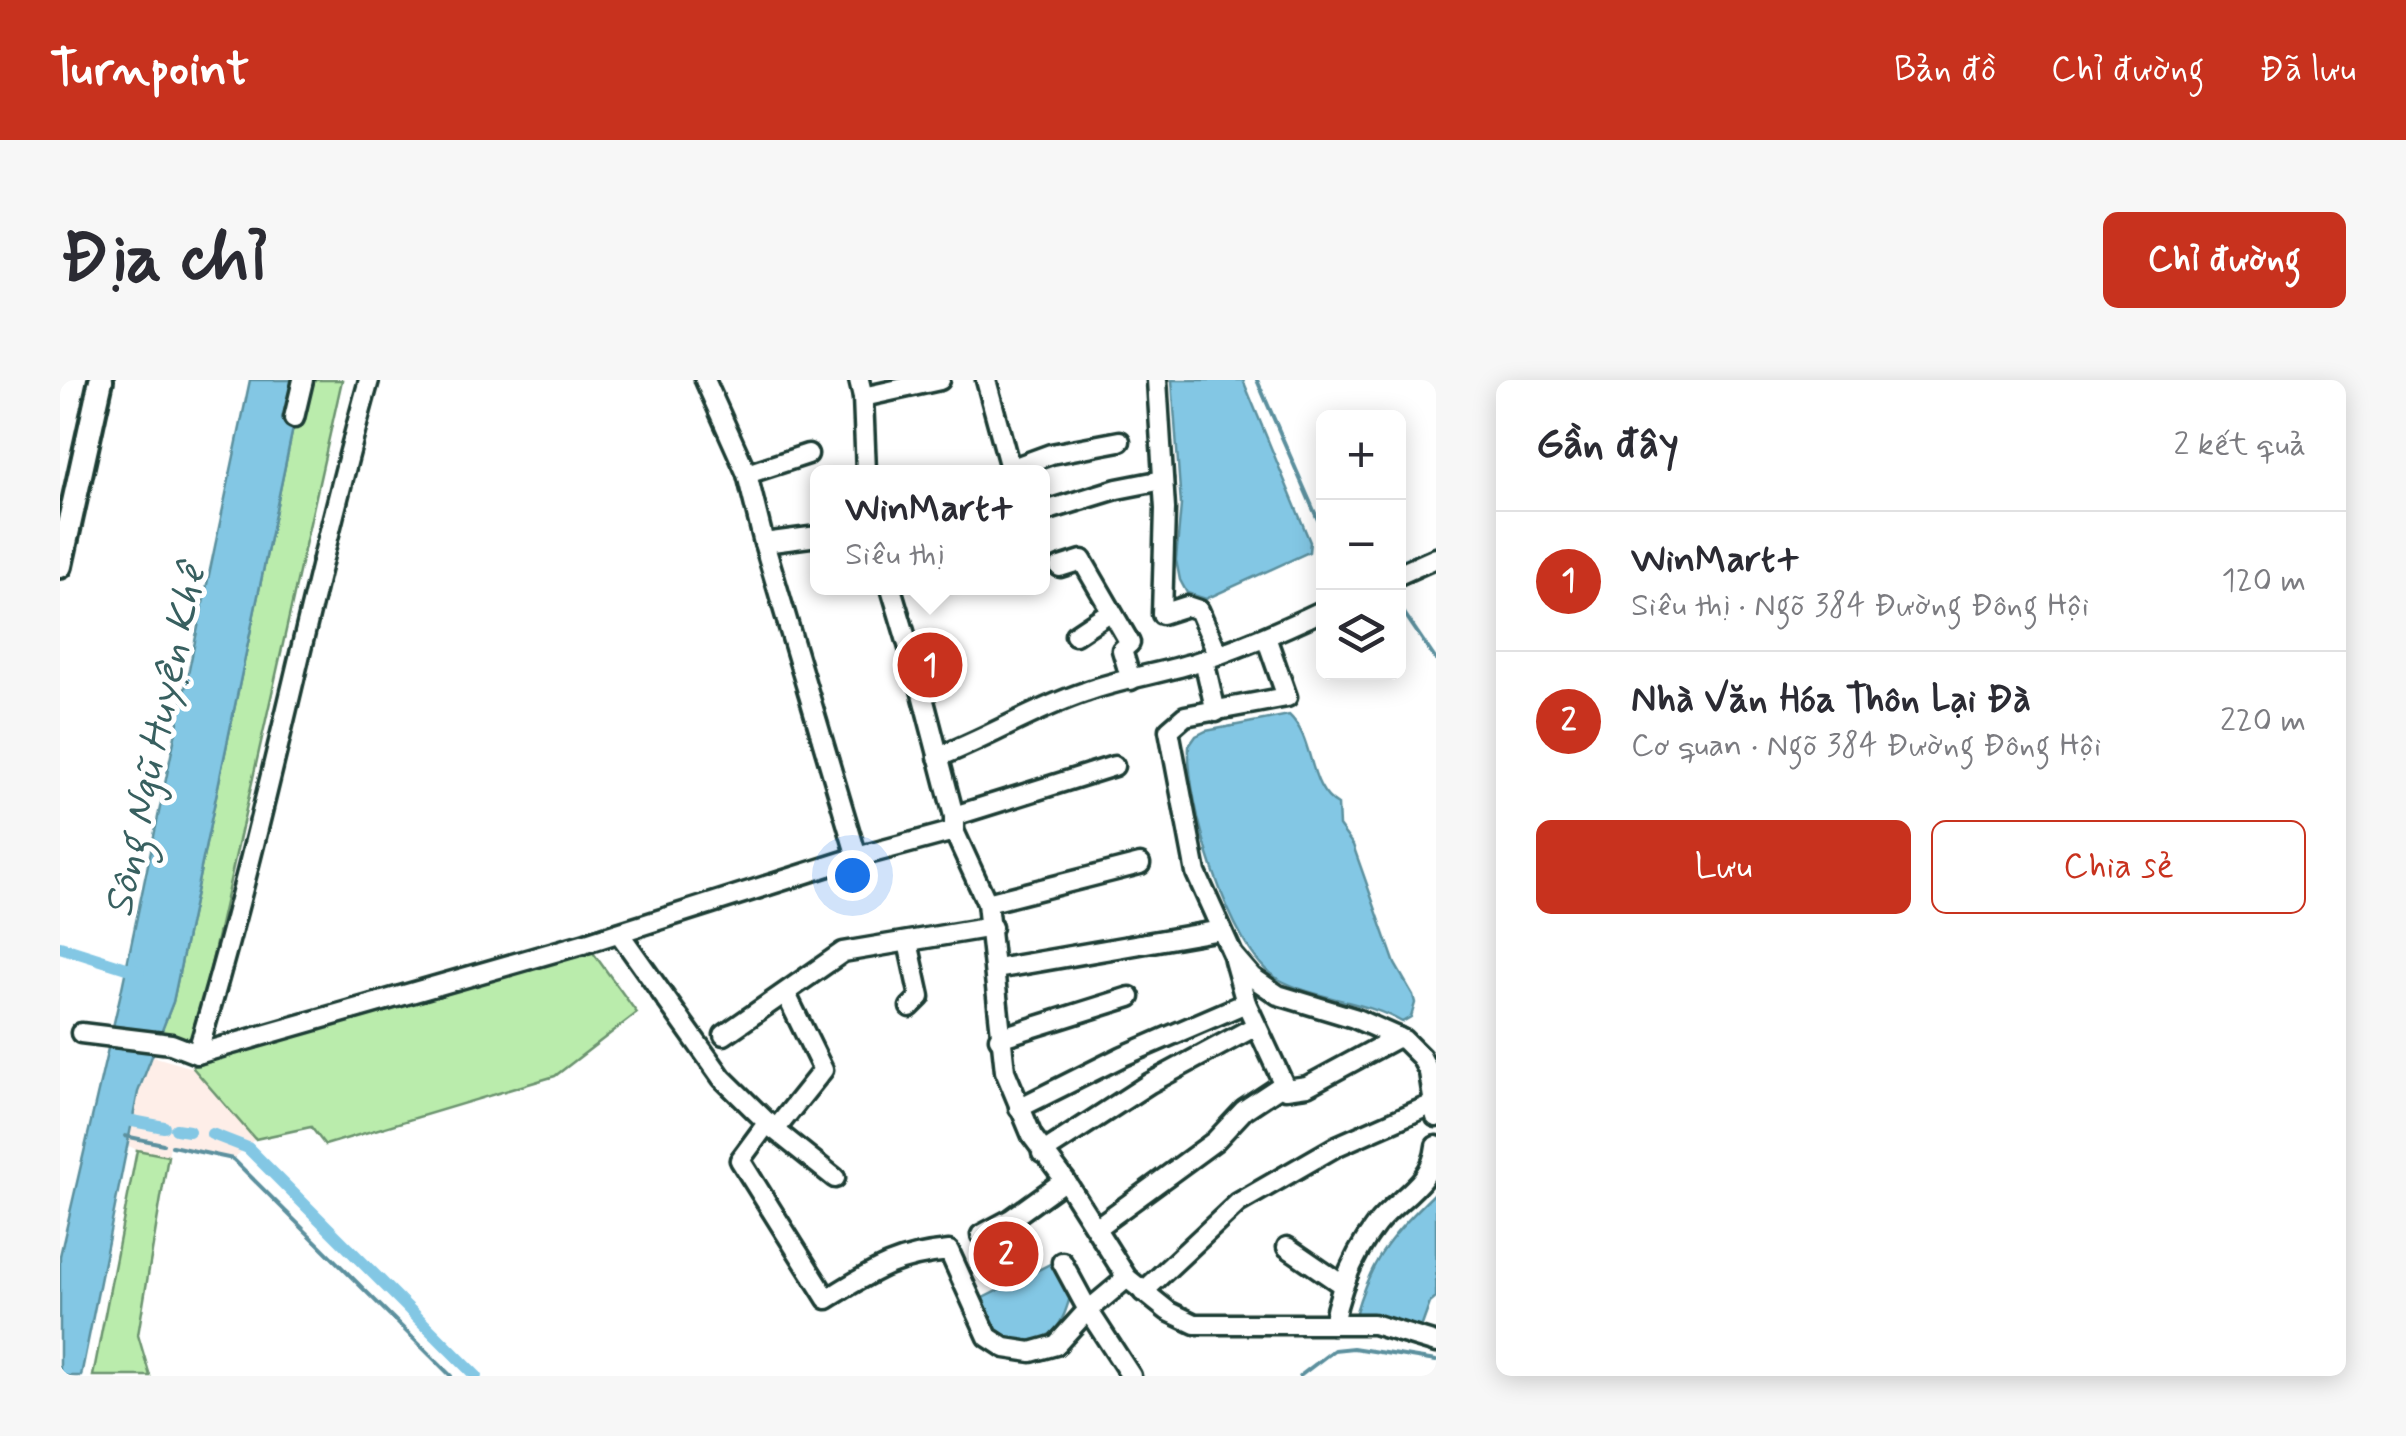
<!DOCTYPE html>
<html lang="vi">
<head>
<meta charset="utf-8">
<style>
  :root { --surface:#fff; --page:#f7f7f7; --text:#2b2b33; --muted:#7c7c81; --line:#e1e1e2; --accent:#c8321e }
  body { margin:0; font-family:Mynerve,sans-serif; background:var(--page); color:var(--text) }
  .controls { position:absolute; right:30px; top:30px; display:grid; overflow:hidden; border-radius:15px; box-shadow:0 5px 25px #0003 }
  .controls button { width:90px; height:90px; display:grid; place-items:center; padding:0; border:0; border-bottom:2px solid var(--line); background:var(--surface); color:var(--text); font:50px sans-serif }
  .you { position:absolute; left:792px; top:495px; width:35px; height:35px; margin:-25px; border:8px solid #fff; border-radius:50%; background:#1a73e8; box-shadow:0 0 0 15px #1a73e833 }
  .badge { display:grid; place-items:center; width:65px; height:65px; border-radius:50%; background:var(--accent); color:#fff; font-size:32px; font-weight:700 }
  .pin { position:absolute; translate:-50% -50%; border:5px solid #fff; box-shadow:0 2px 10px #0006 }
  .popup { position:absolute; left:750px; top:85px; width:240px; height:130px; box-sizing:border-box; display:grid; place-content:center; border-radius:15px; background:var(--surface); filter:drop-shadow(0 2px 8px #0005); font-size:32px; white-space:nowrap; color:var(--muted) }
  .popup b { font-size:38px; color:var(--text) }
  .popup::after { content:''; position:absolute; left:50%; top:100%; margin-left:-20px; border:20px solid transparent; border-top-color:var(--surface) }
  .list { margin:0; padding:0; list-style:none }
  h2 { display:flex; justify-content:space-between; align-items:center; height:130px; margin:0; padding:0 40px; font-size:42px }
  h2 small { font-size:32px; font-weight:400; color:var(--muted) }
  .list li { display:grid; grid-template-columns:65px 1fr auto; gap:30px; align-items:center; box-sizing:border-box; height:140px; padding:0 40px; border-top:2px solid var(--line) }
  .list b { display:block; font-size:38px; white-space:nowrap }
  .list p { margin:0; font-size:32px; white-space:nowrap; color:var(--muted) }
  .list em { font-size:32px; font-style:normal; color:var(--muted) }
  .actions { display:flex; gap:20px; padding:30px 40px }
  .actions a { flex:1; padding:22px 0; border:2px solid var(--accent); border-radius:15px; text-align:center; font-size:35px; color:var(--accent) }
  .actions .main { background:var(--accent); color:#fff }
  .icon { flex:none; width:55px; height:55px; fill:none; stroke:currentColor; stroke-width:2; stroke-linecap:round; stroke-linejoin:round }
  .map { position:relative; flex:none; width:1376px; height:996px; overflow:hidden; border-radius:15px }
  header { display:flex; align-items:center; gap:60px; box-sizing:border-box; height:140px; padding:0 50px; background:var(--accent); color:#fff }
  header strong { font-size:48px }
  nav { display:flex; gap:55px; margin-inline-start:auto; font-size:35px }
  .intro { display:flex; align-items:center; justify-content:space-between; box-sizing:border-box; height:240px; padding:0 60px }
  h1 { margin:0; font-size:70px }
  .button { padding:25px 45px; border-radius:15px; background:var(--accent); color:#fff; font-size:35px; font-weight:700 }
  main { display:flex; gap:60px; padding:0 60px }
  aside { flex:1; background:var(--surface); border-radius:15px; box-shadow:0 5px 25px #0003 }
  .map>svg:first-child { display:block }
  .built { fill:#feeee8 }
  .green { fill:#baecac; stroke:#6c9470; stroke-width:2.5 }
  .water { fill:#83c7e4; stroke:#5b909e; stroke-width:2.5 }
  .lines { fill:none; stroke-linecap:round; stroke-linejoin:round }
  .stream { stroke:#5b909e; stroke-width:4 }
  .canal { stroke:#83c7e4; stroke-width:12 }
  .minor-casing { stroke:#1f3d34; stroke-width:25 }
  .major-casing { stroke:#1f3d34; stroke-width:30 }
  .minor { stroke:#fff; stroke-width:18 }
  .major { stroke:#fff; stroke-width:22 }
  .labels { text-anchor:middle; stroke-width:10; stroke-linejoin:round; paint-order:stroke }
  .water-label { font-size:42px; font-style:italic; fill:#386060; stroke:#fff }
</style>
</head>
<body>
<header>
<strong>Turnpoint</strong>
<nav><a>Bản đồ</a><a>Chỉ đường</a><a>Đã lưu</a></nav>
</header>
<div class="intro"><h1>Địa chỉ</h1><a class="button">Chỉ đường</a></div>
<main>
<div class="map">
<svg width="1376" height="996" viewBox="0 0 1376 996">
  <rect width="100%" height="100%" fill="#fff"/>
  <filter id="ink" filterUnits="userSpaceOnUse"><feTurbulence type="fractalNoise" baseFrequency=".01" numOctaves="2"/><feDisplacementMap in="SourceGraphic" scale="20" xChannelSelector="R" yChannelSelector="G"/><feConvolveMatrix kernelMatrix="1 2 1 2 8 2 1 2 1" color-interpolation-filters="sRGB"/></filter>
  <g filter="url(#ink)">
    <path class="built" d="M92 676 133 688 195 759 173 779 110 765 108 776 77 770 67 765 78 712Z"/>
    <g class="green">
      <path d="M243 0H282L133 666 100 654 113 622Z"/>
      <path d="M526 563 577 633 495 696 265 765 251 747 195 759 133 688 137 674Z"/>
      <path d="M77 770 108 776 78 955 90 996H33Z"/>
    </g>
    <g class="water">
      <path d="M190 0H243L113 622 78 712 21 996H0V876L62 608Z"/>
      <path d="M1112 0H1183L1250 162 1249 172 1146 219 1127 213 1120 200 1116 180 1121 125Z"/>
      <path d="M1229 335C1255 359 1247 408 1278 425L1279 446 1293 465 1335 584 1353 615 1355 623 1351 637 1342 642C1304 620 1257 620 1218 599 1169 571 1126 421 1129 366L1136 356 1146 351Z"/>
      <path d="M1376 812V918L1370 923 1361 948 1295 935C1312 876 1333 854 1376 812Z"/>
      <path d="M996 881 1012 910C1003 943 994 967 954 959 947 958 938 955 933 950 926 943 922 930 917 921Z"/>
    </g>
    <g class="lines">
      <g class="stream">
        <path d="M1197 0 1258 140 1264 144"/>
        <path d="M1338 182 1376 167"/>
        <path d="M1338 224 1376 280"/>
        <path d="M65 756 103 764"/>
        <path d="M112 766 173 779 391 996"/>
        <path d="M1240 996 1274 970 1293 968 1376 981"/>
      </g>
      <g class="canal">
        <path d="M0 567 79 592"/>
        <path d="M57 738 104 747"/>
        <path d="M116 749 129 751"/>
        <path d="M152 754 188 768 416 996"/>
      </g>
      <defs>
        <g id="minor">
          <path d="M645 0 687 94 704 163 797 477"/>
          <path d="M799 0 803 17 806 92"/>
          <path d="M926 0 951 92"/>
          <path d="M1097 0 1105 129 1102 234 1127 226 1139 230 1158 274"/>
          <path d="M803 17 880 0"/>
          <path d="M234 38 243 0"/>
          <path d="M950 89 991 74 1060 61"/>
          <path d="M687 94 748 74"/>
          <path d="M982 132 1057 109 1103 100"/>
          <path d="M704 163 758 156"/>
          <path d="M1000 187 1022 180 1070 263 1062 270 1071 300"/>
          <path d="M1338 195 1376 178"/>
          <path d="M831 208 858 298 894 436V451L927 523 945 691 972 756 1005 800 1067 898 1108 931 1135 944H1313L1376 963"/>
          <path d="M1015 255 1051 231"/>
          <path d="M1206 257 1227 317 1125 336 1109 350 1136 493 1173 575 1192 597 1218 615 1294 638 1344 660 1361 677 1369 692 1376 737"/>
          <path d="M1144 280 1156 332"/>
          <path d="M878 377C928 358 974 329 1025 312 1063 298 1105 293 1143 280 1185 266 1224 249 1264 230"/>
          <path d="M894 436 1054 386"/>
          <path d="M927 523 1080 484"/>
          <path d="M559 553 662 698 715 750 775 798"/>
          <path d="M848 562 860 617 850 627"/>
          <path d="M1174 580 1186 623 1226 709 1247 706 1338 657"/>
          <path d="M936 589 1161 550"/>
          <path d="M21 653 111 664 137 674 526 563 797 477 894 451"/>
          <path d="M664 655 783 572 932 547"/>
          <path d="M939 658 1070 617"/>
          <path d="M137 674C204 452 247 223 309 0"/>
          <path d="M959 728 1063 676 1186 623"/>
          <path d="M708 742 680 780 767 919C813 891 834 876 889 871L928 957 945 968 971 972 996 965 1024 934 1067 898"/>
          <path d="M715 750 763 690 726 614"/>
          <path d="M982 773 1090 703 1196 646"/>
          <path d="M1036 848 1155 761 1184 730 1222 705"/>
          <path d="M921 855 951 839 1005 800"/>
          <path d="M1227 867 1281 904"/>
          <path d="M1002 882 1028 930 1071 996"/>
          <path d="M1083 912 1178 823 1277 766 1375 723"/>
          <path d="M1273 944C1280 908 1293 875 1316 845 1338 817 1372 805 1376 766"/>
        </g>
        <path id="major" d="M0 186 41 0"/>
      </defs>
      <use href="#minor" class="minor-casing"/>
      <use href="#major" class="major-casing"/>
      <use href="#minor" class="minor"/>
      <use href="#major" class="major"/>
    </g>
  </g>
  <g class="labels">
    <g class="water-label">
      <text transform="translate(93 360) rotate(-78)" y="15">Sông Ngũ Huyện Khê</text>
    </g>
  </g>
</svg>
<div class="controls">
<button>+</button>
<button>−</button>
<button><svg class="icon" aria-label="layers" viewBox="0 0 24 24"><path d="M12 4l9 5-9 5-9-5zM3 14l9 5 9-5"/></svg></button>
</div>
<div class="you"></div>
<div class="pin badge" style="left:870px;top:285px">1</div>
<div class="popup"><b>WinMart+</b>Siêu thị</div>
<div class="pin badge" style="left:946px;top:874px">2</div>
</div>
<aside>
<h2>Gần đây<small>2 kết quả</small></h2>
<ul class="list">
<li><span class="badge">1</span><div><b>WinMart+</b><p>Siêu thị · Ngõ 384 Đường Đông Hội</p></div><em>120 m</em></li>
<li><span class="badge">2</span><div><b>Nhà Văn Hóa Thôn Lại Đà</b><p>Cơ quan · Ngõ 384 Đường Đông Hội</p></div><em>220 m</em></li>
</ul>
<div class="actions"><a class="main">Lưu</a><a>Chia sẻ</a></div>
</aside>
</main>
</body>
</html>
